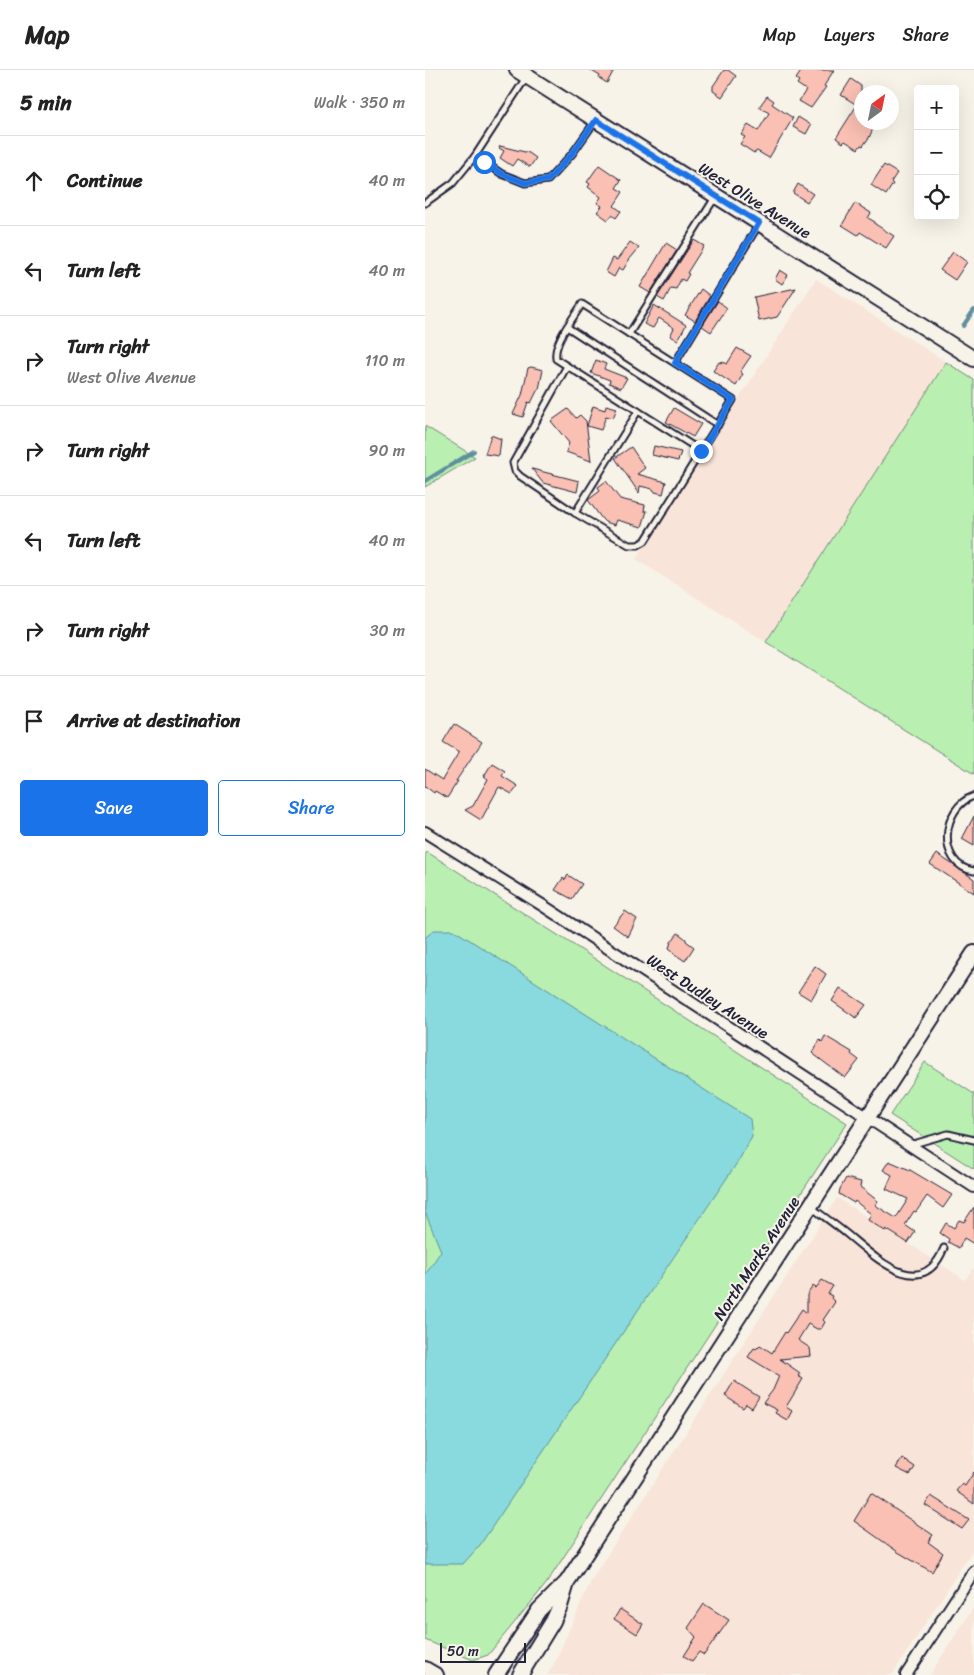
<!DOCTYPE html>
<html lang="en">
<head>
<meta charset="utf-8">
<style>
  :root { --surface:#fff; --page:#f6f6f6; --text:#222; --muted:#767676; --line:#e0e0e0; --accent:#1a73e8 }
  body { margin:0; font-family:Sriracha,sans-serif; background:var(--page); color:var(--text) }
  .controls { position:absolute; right:15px; top:15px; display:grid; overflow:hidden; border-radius:5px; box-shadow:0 5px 20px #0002 }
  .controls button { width:45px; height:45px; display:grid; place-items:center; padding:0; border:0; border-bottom:1px solid var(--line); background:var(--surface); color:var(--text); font:25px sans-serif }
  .compass { position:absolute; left:429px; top:15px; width:45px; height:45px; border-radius:50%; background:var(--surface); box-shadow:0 5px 20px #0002; rotate:33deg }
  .scale { position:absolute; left:15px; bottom:12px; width:86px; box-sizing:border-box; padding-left:5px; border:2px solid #22223b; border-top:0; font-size:14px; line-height:18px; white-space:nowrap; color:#22223b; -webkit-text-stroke:4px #f7f3e8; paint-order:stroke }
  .stop { position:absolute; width:15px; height:15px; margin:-11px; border:4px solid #1a73e8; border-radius:50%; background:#fff }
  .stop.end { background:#1a73e8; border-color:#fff; box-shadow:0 1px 5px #0008 }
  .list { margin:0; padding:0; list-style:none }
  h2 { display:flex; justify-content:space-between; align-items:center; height:65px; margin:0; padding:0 20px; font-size:21px }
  h2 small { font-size:16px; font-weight:400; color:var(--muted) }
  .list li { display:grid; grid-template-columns:32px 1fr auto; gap:15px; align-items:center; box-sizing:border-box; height:90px; padding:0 20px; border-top:1px solid var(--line) }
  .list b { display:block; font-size:19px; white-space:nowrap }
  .list p { margin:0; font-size:16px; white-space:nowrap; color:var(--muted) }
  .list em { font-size:16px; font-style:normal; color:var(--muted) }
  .actions { display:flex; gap:10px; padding:15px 20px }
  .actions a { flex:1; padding:11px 0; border:1px solid var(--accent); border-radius:5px; text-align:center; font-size:18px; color:var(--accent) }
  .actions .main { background:var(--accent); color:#fff }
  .icon { flex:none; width:28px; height:28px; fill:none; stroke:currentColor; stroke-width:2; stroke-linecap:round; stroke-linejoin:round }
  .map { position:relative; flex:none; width:549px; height:1605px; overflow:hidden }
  header { display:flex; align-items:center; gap:30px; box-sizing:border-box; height:70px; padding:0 25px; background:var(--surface); border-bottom:1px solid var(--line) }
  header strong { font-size:24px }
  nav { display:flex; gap:28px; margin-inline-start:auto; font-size:18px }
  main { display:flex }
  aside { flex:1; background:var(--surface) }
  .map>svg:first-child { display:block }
  .built { fill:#f8e4d8 }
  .green { fill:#b9efb1; stroke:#6e8876 }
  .water { fill:#88dadf; stroke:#5f909d }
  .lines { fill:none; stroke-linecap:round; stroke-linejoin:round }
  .stream { stroke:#5f909d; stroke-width:4 }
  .building { fill:#fac0b3; stroke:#22223b }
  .service-casing { stroke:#22223b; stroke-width:9 }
  .minor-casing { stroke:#22223b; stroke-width:14 }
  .tertiary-casing { stroke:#22223b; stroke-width:16 }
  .secondary-casing { stroke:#22223b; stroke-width:18 }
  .service { stroke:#f7f3e8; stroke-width:5 }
  .minor { stroke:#f7f3e8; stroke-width:10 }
  .tertiary { stroke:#f7f3e8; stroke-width:12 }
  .secondary { stroke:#f7f3e8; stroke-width:14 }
  .route { stroke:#1a73e8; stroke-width:6 }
  .labels { text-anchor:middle; stroke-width:4; stroke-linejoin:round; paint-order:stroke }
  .street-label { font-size:16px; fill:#22223b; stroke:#f7f3e8 }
</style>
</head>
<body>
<header>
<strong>Map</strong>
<nav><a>Map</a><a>Layers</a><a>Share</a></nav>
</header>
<main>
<aside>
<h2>5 min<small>Walk · 350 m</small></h2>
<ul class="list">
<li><svg class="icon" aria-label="ahead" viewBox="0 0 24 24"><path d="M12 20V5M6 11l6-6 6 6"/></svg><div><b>Continue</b></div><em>40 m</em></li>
<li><svg class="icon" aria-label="left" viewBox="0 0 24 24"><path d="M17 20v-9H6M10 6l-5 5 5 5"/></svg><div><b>Turn left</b></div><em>40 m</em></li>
<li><svg class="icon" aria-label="right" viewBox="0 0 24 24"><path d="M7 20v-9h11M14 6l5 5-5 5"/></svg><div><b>Turn right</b><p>West Olive Avenue</p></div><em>110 m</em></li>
<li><svg class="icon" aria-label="right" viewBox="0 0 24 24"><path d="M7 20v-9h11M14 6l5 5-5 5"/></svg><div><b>Turn right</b></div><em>90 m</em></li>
<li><svg class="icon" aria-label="left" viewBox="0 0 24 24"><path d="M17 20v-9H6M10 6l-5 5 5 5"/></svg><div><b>Turn left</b></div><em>40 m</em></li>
<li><svg class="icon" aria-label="right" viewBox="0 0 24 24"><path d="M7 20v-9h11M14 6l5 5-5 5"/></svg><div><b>Turn right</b></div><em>30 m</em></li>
<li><svg class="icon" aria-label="arrive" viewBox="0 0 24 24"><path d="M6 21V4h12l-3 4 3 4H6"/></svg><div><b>Arrive at destination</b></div></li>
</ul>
<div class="actions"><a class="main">Save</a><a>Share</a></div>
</aside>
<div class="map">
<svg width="549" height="1605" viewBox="0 0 549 1605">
  <rect width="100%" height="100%" fill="#f7f3e8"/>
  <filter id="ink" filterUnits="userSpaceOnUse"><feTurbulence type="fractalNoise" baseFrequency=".02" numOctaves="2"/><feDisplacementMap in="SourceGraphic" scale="10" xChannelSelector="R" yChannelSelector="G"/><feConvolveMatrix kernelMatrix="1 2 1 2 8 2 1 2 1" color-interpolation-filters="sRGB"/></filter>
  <g filter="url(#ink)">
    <g class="built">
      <path d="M391 209 521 292 341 572 211 489Z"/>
      <path d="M412 1128 540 1210 549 1197V1478L467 1605H122L129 1594 167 1509Z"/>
      <path d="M549 1537V1605H505L515 1589Z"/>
    </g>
    <g class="green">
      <path d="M521 292 549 310V704L341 572Z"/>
      <path d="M0 356 50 387 0 417Z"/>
      <path d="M2 782 147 874 422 1053 121 1514 63 1585 48 1590 0 1570V785Z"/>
      <path d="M500 992 549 1024V1099L465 1045Z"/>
    </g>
    <path class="water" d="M9 860H29L325 1049 327 1066 314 1090 55 1475 38 1494H0V1205L16 1181 0 1142V868Z"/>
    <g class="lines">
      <g class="stream">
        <path d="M538 256 549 240"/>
        <path d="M0 411 49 381"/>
      </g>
    </g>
    <g class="building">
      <path d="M165 0H189L182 13 174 8 175 6Z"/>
      <path d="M299 0H303L311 6 297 27 288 21V16Z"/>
      <path d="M377 0H409L399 16 401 17 386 38 374 31 381 20 372 14 374 11 371 9Z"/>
      <path d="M426 9 436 16V52H451L443 70H442L438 76 436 75 433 79 420 71 418 73 411 68 432 35 416 25Z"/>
      <path d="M342 26 349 31 347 34 368 48 344 88 332 81 329 83 315 74 320 67 316 65 323 55 333 61 344 43 334 37Z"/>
      <path d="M373 47 386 55 381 64 368 57Z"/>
      <path d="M75 76 104 83 111 88 105 97 92 89 87 96 75 88 79 81 74 78Z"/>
      <path d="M174 95 196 110 191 118 198 122 189 136 196 141 191 148 187 145 183 150 172 142 177 136 172 133 176 127 163 117 165 114 162 112Z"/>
      <path d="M459 95 472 103 466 112 468 114 461 125 446 115Z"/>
      <path d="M373 114 388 124 382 132 368 123Z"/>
      <path d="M430 133 446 143 443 148 450 152V154L469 166 461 178 435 162 433 165 417 155Z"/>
      <path d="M269 170 279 176 262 203 264 204 260 211 256 209 251 219 246 218 239 231 232 227Z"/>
      <path d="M205 172 214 178 204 190 198 200 194 198 189 207 181 202 188 188 192 190Z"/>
      <path d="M241 173 252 180 225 223 215 217Z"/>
      <path d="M528 182 542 192 530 210 515 200Z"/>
      <path d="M355 200 363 205 357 214 350 209Z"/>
      <path d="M371 218 352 247 334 251 329 227Z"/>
      <path d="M276 219 285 226 270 251 260 245Z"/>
      <path d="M293 231 302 238 286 262 277 256Z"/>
      <path d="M229 235 261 255 253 270 245 266 249 258 234 248 228 258 219 254Z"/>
      <path d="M312 278 326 286 315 302 318 304 311 316 288 301 294 292 296 293 297 291 302 294Z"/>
      <path d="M171 290 181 294 179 299 202 308 196 318 184 313 185 310 166 303Z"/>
      <path d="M106 297 118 300 114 319H113L106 333 103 332 98 347 88 344 97 325 103 298Z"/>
      <path d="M181 335 192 338 188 348 181 346 176 360 162 356 168 336 180 340Z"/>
      <path d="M249 338 276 354 268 367 241 352Z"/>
      <path d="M143 339 151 348 155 345 161 351 166 391 141 382 144 373 126 351Z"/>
      <path d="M66 365 76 369 74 386 60 384Z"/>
      <path d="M229 376 256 382 253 391 227 385Z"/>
      <path d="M206 377 220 398 212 404 241 412 238 424 230 422 228 419 215 416 214 423 190 388Z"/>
      <path d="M107 399 154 411 152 422 118 413Z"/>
      <path d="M181 411 195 429 220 435 219 441H222L217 457 192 450 190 455 180 452 177 449 163 430 175 421 173 417Z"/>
      <path d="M29 654 57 672 31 711H33L22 728 10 721 9 723 0 716V699L17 710 34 682 18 672Z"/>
      <path d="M67 693 80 701 77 706 93 716 87 724 74 717 56 750 40 740 48 736 63 709 59 706Z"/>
      <path d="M549 746V776L537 769Z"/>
      <path d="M512 784 549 809V823L505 794Z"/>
      <path d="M143 805 157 814 147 829 130 820 138 808 140 810Z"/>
      <path d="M200 841 212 849 203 867 188 856Z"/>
      <path d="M253 863 261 869V871L269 877 260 891 248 883 249 882 244 878 246 872Z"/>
      <path d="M390 896 401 904 386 930 373 922Z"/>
      <path d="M415 918 441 935 431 948 407 931Z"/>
      <path d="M400 966 427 982 426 984 434 990 420 1008 387 983 395 970 397 972Z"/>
      <path d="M464 1091 485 1100 527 1125 518 1138 502 1126 491 1142 489 1141 480 1155 490 1162 483 1173 461 1159 460 1161 443 1150 446 1144 430 1131 429 1133 414 1124 415 1119 421 1108 436 1112 435 1117 453 1131 450 1135 471 1148 483 1129 461 1119 467 1105 458 1100Z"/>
      <path d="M549 1137V1174L539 1168 534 1178 523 1172 524 1169 515 1163 521 1153 529 1158 534 1150 539 1152Z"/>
      <path d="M397 1210 408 1216 403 1224 407 1226 406 1228 410 1232 398 1250 400 1252 396 1259H392L383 1254 373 1270 385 1278 386 1286 355 1289 375 1303 373 1306 378 1309 361 1337 367 1341 362 1350 350 1343 352 1340 338 1333 348 1320 354 1306 323 1287 329 1278 331 1279 335 1275 347 1283 360 1262 361 1263 377 1239 382 1243V1225L388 1216 391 1218Z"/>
      <path d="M309 1311 334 1327 327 1338 321 1334 318 1338 300 1326Z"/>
      <path d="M477 1388 490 1397 485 1405 471 1398Z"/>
      <path d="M549 1402V1434L531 1421 537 1414 540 1416Z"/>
      <path d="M446 1423 508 1465 503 1472 518 1483 507 1502 473 1482 429 1451Z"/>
      <path d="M506 1426 544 1450 537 1459 500 1435Z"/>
      <path d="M279 1534 304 1550 279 1585 274 1582 267 1591 259 1586 271 1567 263 1558Z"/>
      <path d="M195 1539 218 1554 212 1564 189 1549Z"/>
    </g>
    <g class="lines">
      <defs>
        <g id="service">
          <path d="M50 86 77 104 100 113 123 110 147 84 171 50"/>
          <path d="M0 133 28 113 50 86 102 6"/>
          <path d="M142 257 293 355"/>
          <path d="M250 293 334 154"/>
          <path d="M142 296 131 289C128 272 148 249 157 234L204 264"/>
          <path d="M276 381 142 296 88 393 90 401 95 406 150 443 204 475H213L220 471 308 330 204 264 291 126"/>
          <path d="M150 443 213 341"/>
          <path d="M549 726C516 737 511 795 549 801"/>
          <path d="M485 1075 523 1064 549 1070"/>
          <path d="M386 1137C398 1146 411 1155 423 1165 451 1188 497 1233 519 1178"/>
        </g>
        <g id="minor">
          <path d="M0 762 117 835 549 1117"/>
          <path d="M481 1605 549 1501"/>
        </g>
        <path id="tertiary" d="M0 1598 12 1605"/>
        <g id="secondary">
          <path d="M92 0 549 289"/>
          <path d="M71 1605 114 1540 142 1512 549 883"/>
          <path d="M95 1605 128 1551 135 1536 142 1513"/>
        </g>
      </defs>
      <use href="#service" class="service-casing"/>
      <use href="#minor" class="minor-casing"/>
      <use href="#tertiary" class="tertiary-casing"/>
      <use href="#secondary" class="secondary-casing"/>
      <use href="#service" class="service"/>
      <use href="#minor" class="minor"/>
      <use href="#tertiary" class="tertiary"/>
      <use href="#secondary" class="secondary"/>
    </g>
  </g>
  <g class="lines" filter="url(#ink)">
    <path class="route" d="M59 92 77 104 100 113 123 110 147 84 171 50 334 153 250 293 308 330 276 381"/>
  </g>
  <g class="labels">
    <g class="street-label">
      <text transform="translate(330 130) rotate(32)" y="6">West Olive Avenue</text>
      <text transform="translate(283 926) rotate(33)" y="6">West Dudley Avenue</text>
      <text transform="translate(331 1188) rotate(-57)" y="6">North Marks Avenue</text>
    </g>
  </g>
</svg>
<div class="controls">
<button>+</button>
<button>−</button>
<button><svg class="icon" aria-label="locate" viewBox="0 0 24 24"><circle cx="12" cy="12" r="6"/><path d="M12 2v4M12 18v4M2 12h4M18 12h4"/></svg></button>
</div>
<svg class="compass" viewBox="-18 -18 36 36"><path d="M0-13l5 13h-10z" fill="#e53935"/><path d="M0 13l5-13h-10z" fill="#767676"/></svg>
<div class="scale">50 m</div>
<div class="stop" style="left:59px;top:92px"></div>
<div class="stop end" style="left:276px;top:381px"></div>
</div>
</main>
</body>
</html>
